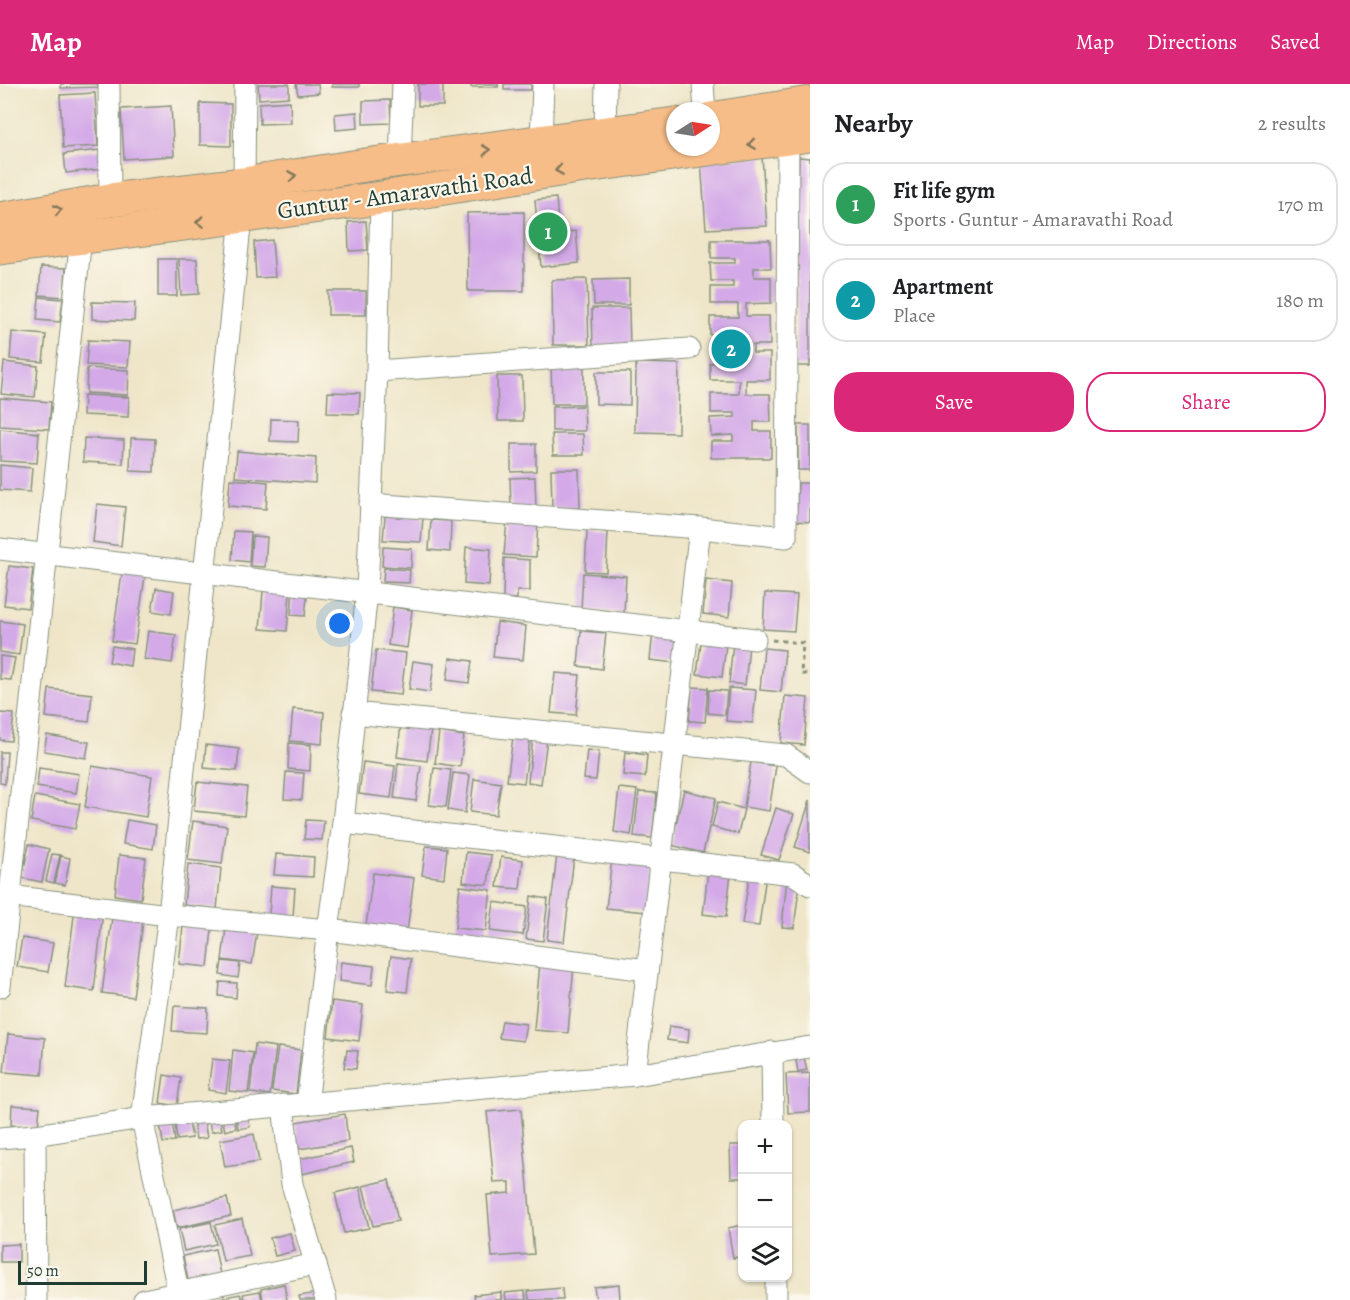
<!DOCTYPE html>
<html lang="en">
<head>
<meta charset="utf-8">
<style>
  :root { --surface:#fff; --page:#f6f6f6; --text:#202124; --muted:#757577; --line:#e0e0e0; --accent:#db2777 }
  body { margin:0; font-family:Alegreya,serif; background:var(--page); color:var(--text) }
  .controls { position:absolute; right:18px; bottom:18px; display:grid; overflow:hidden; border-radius:12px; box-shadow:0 2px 4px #0004 }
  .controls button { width:54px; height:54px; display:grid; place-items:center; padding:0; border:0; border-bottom:2px solid var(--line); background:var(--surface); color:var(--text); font:30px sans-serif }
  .compass { position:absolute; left:666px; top:18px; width:54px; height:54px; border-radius:50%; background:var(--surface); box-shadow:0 2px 4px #0004; rotate:78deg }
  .scale { position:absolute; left:18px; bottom:15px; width:129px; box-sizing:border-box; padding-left:6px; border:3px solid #1f3d34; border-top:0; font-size:16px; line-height:21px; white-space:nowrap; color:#1f3d34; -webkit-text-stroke:4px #fbf7ec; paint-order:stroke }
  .you { position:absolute; left:340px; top:540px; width:21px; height:21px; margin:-15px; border:4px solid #fff; border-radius:50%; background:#1a73e8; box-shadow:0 0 0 9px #1a73e833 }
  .badge { display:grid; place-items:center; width:39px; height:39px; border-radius:50%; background:var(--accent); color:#fff; font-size:20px; font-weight:700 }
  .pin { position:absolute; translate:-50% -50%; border:3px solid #fff; box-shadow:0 2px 6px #0006 }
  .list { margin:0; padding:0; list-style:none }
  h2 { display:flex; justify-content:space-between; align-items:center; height:78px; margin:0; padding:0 24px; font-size:26px }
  h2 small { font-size:20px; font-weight:400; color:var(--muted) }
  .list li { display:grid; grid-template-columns:39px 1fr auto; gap:18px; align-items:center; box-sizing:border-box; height:84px; margin:0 12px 12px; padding:0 12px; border:2px solid var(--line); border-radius:24px }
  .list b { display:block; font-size:22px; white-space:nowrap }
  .list p { margin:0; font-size:20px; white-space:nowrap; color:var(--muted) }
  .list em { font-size:20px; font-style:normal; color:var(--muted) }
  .actions { display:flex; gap:12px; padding:18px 24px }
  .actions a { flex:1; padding:14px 0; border:2px solid var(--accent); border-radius:24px; text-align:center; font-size:21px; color:var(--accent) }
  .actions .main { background:var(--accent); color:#fff }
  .icon { flex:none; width:33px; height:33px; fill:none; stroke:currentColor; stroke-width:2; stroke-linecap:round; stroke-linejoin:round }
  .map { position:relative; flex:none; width:810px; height:1216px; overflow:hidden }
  header { display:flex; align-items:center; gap:36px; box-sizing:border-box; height:84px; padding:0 30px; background:var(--accent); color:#fff }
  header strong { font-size:28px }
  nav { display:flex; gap:33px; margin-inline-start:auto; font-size:21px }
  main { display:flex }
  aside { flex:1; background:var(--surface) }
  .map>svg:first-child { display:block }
  .building { fill:#d3a9e8 }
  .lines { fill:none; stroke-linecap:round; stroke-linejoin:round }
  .street-casing { stroke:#87927e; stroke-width:23 }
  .primary-casing { stroke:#87927e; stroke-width:35 }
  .path { stroke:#87927e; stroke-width:3; stroke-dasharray:4.5 4.5; stroke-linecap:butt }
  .street { stroke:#fff; stroke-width:21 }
  .primary { stroke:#f7bd88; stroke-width:33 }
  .oneway { stroke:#80775a }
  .labels { text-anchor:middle; stroke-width:4.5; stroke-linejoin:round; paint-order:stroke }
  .street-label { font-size:24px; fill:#1f3d34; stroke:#fbf7ec }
</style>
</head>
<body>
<header>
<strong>Map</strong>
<nav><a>Map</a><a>Directions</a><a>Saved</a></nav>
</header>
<main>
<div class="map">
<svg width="810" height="1216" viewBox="0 0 810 1216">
  <rect width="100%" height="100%" fill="#fbf7ec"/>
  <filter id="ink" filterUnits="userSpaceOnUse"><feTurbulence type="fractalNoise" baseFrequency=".0167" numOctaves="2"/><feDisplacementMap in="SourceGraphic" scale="12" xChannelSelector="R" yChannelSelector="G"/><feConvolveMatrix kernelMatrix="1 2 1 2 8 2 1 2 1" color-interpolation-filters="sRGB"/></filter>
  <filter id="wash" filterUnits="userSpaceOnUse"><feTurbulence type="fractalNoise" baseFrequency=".008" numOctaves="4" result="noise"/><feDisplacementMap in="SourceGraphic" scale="24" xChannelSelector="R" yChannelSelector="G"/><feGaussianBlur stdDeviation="1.35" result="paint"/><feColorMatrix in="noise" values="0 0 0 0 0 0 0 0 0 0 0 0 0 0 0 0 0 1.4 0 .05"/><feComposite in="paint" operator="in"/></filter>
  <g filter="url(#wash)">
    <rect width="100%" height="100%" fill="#efe6c9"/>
    <g id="blocks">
      <g class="building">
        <path d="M61 0H98V3L61 4Z"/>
        <path d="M258 0H289V13L259 15Z"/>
        <path d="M296 0H318L319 9 298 11Z"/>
        <rect x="332" y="0" width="27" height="3"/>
        <rect x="418" y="0" width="25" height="22"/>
        <rect x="471" y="0" width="27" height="3"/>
        <rect x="504" y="0" width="27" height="6"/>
        <path d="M95 9 98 62 63 64 60 11Z"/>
        <path d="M390 16 391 39 363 40V17Z"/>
        <path d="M290 17 291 39 260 40 259 19Z"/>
        <path d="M200 19 231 20V62L200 61Z"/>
        <path d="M171 22 174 72 124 75 121 25Z"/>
        <path d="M357 28 358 44 336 46 335 30Z"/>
        <path d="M100 66 102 85 66 89 64 70Z"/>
        <path d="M762 73 767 142 706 145 701 77Z"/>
        <path d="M799 73 810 74V282H795Z"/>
        <path d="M556 114 559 149 576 147 579 179 541 183 535 116Z"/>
        <path d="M524 128V207H468L467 129Z"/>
        <path d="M366 137 368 166 349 167 348 138Z"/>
        <path d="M272 156 275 193 256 194 254 158Z"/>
        <path d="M711 156H770L771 184H754V193H771V219L746 220V232H769L770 261H753V269H770V296H746V310H770L771 338H754V347H771V374H711V357H733V351L711 352 710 334 735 333V329H711V310H739V296H710V279H732V274H710L709 256H735L734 251H710V233H738V220H711V203H733V197H711L710 179H735V174H711Z"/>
        <rect x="158" y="175" width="19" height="37"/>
        <path d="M179 175H197L199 210 181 211Z"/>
        <path d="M41 183 66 184 64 213 39 211Z"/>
        <path d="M587 195 589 261H553L552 196Z"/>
        <path d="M629 195V221H594L593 196Z"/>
        <rect x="328" y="207" width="38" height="24"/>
        <path d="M39 213 63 215 60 238 37 236Z"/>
        <path d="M92 218 135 219 134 237 92 235Z"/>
        <path d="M592 224H629L630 264 593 265Z"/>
        <path d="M12 248 46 251 43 278 10 275Z"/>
        <path d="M88 256 130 258 128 283 86 281Z"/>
        <path d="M4 278 38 282 35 313 1 310Z"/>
        <path d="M551 279H584V320H552Z"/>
        <path d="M636 279 679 280 678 349 635 348Z"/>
        <path d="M87 284 129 286 128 311 86 309Z"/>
        <path d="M596 288H630V321L596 320Z"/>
        <path d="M497 292H522L523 337H498Z"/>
        <path d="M328 308 360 309 359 330 327 329Z"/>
        <path d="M84 311 129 313 128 333 83 331Z"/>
        <path d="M0 314 51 318 49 345 0 342Z"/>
        <path d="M584 322 585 347H552V323Z"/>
        <path d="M271 335 299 336 298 358 270 357Z"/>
        <rect x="798" y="341" width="12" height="45"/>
        <path d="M0 345 39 349 37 379 0 377Z"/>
        <path d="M552 350H583L584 371H553Z"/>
        <path d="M84 354 124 356 123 380 83 378Z"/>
        <path d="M131 354 155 355 154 388 130 387Z"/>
        <path d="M511 360H536V387L511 388Z"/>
        <path d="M237 367 316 374 315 399 235 393Z"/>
        <path d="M0 381 32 384 30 408 0 406Z"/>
        <path d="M551 385H579L580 424H552Z"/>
        <path d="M535 393 536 424H511L510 394Z"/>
        <path d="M230 395 268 398 266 425 228 422Z"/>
        <path d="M798 399H810V438L796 437Z"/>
        <path d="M97 420 125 423 121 462 93 458Z"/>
        <path d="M385 432 423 434 421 458 383 456Z"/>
        <path d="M507 435 538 437 536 473 504 471Z"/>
        <path d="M431 436 451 437 450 468 429 466Z"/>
        <path d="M587 446 608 448 606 488 585 487Z"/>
        <path d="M234 447 251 448 249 478 232 476Z"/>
        <path d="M252 452 267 453 265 483 250 482Z"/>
        <path d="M383 463 412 465 411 484 382 482Z"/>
        <path d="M466 463 491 465 489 502 464 500Z"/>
        <path d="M504 474 530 476V507H517V515H503Z"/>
        <path d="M9 482 33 485 28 524 4 521Z"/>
        <path d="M123 483 146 486 135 560 112 557Z"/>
        <path d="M384 484 410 486 409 499 383 498Z"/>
        <path d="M583 489 626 492 624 529 581 526Z"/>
        <path d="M706 496 732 499 729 533 703 530Z"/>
        <path d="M293 502 308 504 305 532 291 531Z"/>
        <path d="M156 504 174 507 171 530 152 527Z"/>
        <path d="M263 507 290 509 287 547 260 545Z"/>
        <path d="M765 509 797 511 794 547 763 545Z"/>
        <path d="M393 523 412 526 407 564 388 561Z"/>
        <path d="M0 537 23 540 19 571 0 568Z"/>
        <path d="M497 538 526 542 523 576 493 573Z"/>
        <path d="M148 547 176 551 172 579 144 575Z"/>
        <path d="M581 547 606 549 602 585 578 582Z"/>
        <path d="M653 548 679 551 675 579 650 576Z"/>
        <path d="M701 559 726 561 722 593 697 590Z"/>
        <path d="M733 559 749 561 745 601 729 599Z"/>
        <path d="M112 562 132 565 130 582 109 578Z"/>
        <path d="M764 564 785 566 781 608 760 606Z"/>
        <path d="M376 566 406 569 401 611 371 608Z"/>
        <path d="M0 572 15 574 11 596 0 595Z"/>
        <path d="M450 574 472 577 469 599 447 596Z"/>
        <path d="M413 577 434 580 430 608 409 605Z"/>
        <path d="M555 589 580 591 576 631 551 629Z"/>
        <path d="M692 603 708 604 705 638 689 637Z"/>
        <path d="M729 604 756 606 753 639 726 637Z"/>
        <path d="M49 605 92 610 89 638 46 633Z"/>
        <path d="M709 606 727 607 725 631 708 629Z"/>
        <path d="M785 612 808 614 804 661 781 659Z"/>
        <path d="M293 625 324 628 322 660 290 657Z"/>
        <path d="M0 629 14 630 11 657 0 656Z"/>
        <path d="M401 641 431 645 427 677 397 673Z"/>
        <path d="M439 648 464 652 460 683 435 679Z"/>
        <path d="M47 651 89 658 86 674 44 667Z"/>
        <path d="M513 653 530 656 524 699 507 697Z"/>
        <path d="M533 653 547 655 541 700 528 698Z"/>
        <path d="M289 659 311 661 310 687 288 685Z"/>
        <path d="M206 661 239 665 237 687 204 684Z"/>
        <path d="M587 666 599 667 596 696 584 695Z"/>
        <path d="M0 668H7L5 700 0 699Z"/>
        <path d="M625 668 647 671 645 693 623 691Z"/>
        <path d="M363 678 395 682 391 714 359 710Z"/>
        <path d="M751 678 776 682 769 727 744 723Z"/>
        <path d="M398 679 421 682 416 717 394 714Z"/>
        <path d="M92 682 152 692 146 733 85 723Z"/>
        <path d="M39 684 79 690 76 709 37 703Z"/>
        <path d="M434 684 451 686 446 723 429 721Z"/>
        <path d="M286 688 304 689 302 716 284 715Z"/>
        <path d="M453 689 470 691 465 729 448 726Z"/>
        <path d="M474 695 501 699 496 731 470 728Z"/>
        <path d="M197 698 247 703 244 732 194 727Z"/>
        <path d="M619 704 637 706 631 751 614 748Z"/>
        <path d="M684 706 716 714 703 769 671 761Z"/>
        <path d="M639 708 657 709 652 754 634 752Z"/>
        <path d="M35 712 80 720 75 745 31 737Z"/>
        <path d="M810 716V768L795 763Z"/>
        <path d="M718 718 744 725 738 750 712 743Z"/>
        <path d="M776 724 794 730 779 776 761 771Z"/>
        <path d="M127 736 156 741 153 765 123 760Z"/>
        <path d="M306 736 324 737 322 756 304 755Z"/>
        <path d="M193 737 227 742 222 780 188 776Z"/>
        <path d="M29 760 49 765 42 798 22 794Z"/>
        <path d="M426 762 447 764 444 794 422 791Z"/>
        <path d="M466 768 491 771 488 801 463 798Z"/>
        <path d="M52 770 60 771 54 799 46 797Z"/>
        <path d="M276 770 314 773 313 793 274 791Z"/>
        <path d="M557 770 574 772 564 858 547 856Z"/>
        <path d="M119 771 146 774 141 815 115 811Z"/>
        <path d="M61 772 70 774 65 801 55 799Z"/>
        <path d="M501 773 523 776 520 805 497 803Z"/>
        <path d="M612 775 651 779 646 828 606 824Z"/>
        <path d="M188 780 221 784 217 825 184 821Z"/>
        <path d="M708 786 731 789 726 833 703 830Z"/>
        <path d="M750 788 766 791 759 842 742 840Z"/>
        <path d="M373 789 414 794 407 848 366 842Z"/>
        <path d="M787 794 800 796 794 844 782 843Z"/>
        <path d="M271 802 295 804 293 833 269 831Z"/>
        <path d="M460 802 491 806 486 847 455 844Z"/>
        <path d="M531 812 548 815 543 857 526 855Z"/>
        <path d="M494 818 527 823 523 851 490 847Z"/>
        <path d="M75 824 103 827 94 907 65 903Z"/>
        <path d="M113 826 144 830 133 913 102 909Z"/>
        <path d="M183 842 212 845 208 883 179 880Z"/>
        <path d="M226 844 257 848 252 880 222 876Z"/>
        <path d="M22 854 53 859 48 888 17 883Z"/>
        <path d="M391 872 411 875 407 908 387 906Z"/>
        <path d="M222 877 240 879 238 894 220 891Z"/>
        <path d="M341 878 374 882 372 901 339 897Z"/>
        <path d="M540 878 574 881 568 949 534 946Z"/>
        <path d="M220 898 237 899 236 914 219 912Z"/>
        <path d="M332 917 363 921 359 957 328 953Z"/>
        <path d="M174 922 208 924 207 949 172 947Z"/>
        <path d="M502 937 526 940 523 957 499 954Z"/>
        <path d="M669 942 689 945 688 959 667 956Z"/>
        <path d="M8 950 45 954 42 991 4 988Z"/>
        <path d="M255 960 276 963 270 1011 250 1009Z"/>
        <path d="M278 963 301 966 296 1010 272 1007Z"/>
        <path d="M233 966 253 969 248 1009 229 1007Z"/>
        <path d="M347 966 358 967 356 985 344 984Z"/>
        <path d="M803 969 807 986 798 988 795 970Z"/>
        <path d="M212 975 230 977 226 1009 208 1006Z"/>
        <path d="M810 989V1028L788 1029 786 990Z"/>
        <path d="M164 991 181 994 177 1022 160 1019Z"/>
        <path d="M12 1021 40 1023 38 1043 11 1041Z"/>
        <path d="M521 1025 534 1170 492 1173 487 1111 510 1109V1098L494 1099 487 1028Z"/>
        <path d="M247 1028 250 1043 238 1045 236 1030Z"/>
        <path d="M345 1030 348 1057 299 1065 295 1038Z"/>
        <path d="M219 1031 222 1046 211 1048 208 1033Z"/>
        <path d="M234 1031 236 1044 225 1047 222 1033Z"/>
        <path d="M204 1036 207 1054 196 1055 193 1037Z"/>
        <path d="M172 1038 175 1057 163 1059 160 1040Z"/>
        <path d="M189 1038 192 1054 177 1056 175 1040Z"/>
        <path d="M254 1050 259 1078 225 1083 220 1056Z"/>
        <path d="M730 1061H742V1094H731Z"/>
        <path d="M351 1064 354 1078 302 1090 299 1075Z"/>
        <path d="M389 1096 398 1137 373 1142 363 1102Z"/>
        <path d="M360 1103 369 1144 344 1149 335 1109Z"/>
        <path d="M227 1114 231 1132 177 1144 173 1126Z"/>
        <path d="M242 1135 250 1172 223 1177 215 1141Z"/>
        <path d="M211 1138 216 1160 184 1167 179 1145Z"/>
        <path d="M742 1141V1172L733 1174 728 1144Z"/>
        <path d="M290 1149 295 1167 275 1172 270 1154Z"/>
        <path d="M19 1160V1178H0V1161Z"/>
        <path d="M215 1165 220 1190 188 1196 183 1172Z"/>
        <path d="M284 1200 287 1216H263L261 1205Z"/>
        <path d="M619 1200 620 1216H596L594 1203Z"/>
        <path d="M562 1204 563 1216H529L528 1207Z"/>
        <path d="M260 1207 262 1216H244L243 1210Z"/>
        <path d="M525 1207 526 1216H506L505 1209Z"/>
        <path d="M501 1208V1216H475L474 1211Z"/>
        <path d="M317 1209 318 1216H300L299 1212Z"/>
        <path d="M240 1210 242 1216H215V1215Z"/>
      </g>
    </g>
  </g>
  <g filter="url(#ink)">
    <use href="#blocks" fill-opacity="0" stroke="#87927e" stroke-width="1.5"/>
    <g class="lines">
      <defs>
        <g id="street">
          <path d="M109 0 110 116"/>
          <path d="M703 0 705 27"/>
          <path d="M605 50 606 0"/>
          <path d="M541 59 543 0"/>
          <path d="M400 76 403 0"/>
          <path d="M377 287 689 265"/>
          <path d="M370 420 700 444 786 453 788 55"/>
          <path d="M0 465 755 555"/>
          <path d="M353 629 786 671 810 688"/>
          <path d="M343 739 793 790 810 801"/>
          <path d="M0 811 169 831 328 846 647 886"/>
          <path d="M0 903 81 154"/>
          <path d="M772 968 773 1040"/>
          <path d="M635 991 700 444"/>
          <path d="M307 1020 328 846 343 739 367 507 377 287 381 114"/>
          <path d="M283 1021 292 1100 326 1216"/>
          <path d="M35 1051 36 1216"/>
          <path d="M0 1054 35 1051 142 1034 635 991 810 963"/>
          <path d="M776 1194V1216"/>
          <path d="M144 1216 316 1180"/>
          <path d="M180 1216 142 1034 169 831 241 133 244 100 245 0"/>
        </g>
        <g id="primary">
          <path d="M711 35 810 19"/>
          <path d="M0 135 110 116 244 100 372 80 675 40"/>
          <path d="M0 164 381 114 578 83 810 51"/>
        </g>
      </defs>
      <use href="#street" class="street-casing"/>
      <use href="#primary" class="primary-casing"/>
      <path class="path" d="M772 556 803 559 801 590H810"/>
      <use href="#street" class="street"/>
      <use href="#primary" class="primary"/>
    </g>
    <defs><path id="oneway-chevron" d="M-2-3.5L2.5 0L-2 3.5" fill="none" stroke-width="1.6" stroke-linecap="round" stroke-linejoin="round" transform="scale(1.5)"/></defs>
    <g class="oneway">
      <use href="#oneway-chevron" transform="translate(752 60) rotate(172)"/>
      <use href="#oneway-chevron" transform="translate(486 66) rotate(-7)"/>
      <use href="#oneway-chevron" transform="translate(559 86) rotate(171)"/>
      <use href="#oneway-chevron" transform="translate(292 92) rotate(-9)"/>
      <use href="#oneway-chevron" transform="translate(58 126) rotate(-11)"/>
      <use href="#oneway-chevron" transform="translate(200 138) rotate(173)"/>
    </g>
  </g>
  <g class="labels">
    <g class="street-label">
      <text transform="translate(405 109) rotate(-8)" y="8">Guntur - Amaravathi Road</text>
    </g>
  </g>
</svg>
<div class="controls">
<button>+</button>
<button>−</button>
<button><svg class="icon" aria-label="layers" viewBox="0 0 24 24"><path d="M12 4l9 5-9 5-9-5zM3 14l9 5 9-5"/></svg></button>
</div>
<svg class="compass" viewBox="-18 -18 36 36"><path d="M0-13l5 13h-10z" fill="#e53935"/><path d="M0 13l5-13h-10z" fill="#757577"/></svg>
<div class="scale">50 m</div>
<div class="you"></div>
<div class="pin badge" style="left:548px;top:148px;background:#2e9e5b">1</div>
<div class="pin badge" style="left:731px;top:265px;background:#0f9aa8">2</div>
</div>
<aside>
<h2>Nearby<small>2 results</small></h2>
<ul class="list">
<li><span class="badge" style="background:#2e9e5b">1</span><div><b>Fit life gym</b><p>Sports · Guntur - Amaravathi Road</p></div><em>170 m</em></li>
<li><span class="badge" style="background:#0f9aa8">2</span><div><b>Apartment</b><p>Place</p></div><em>180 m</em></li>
</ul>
<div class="actions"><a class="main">Save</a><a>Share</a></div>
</aside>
</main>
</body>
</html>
